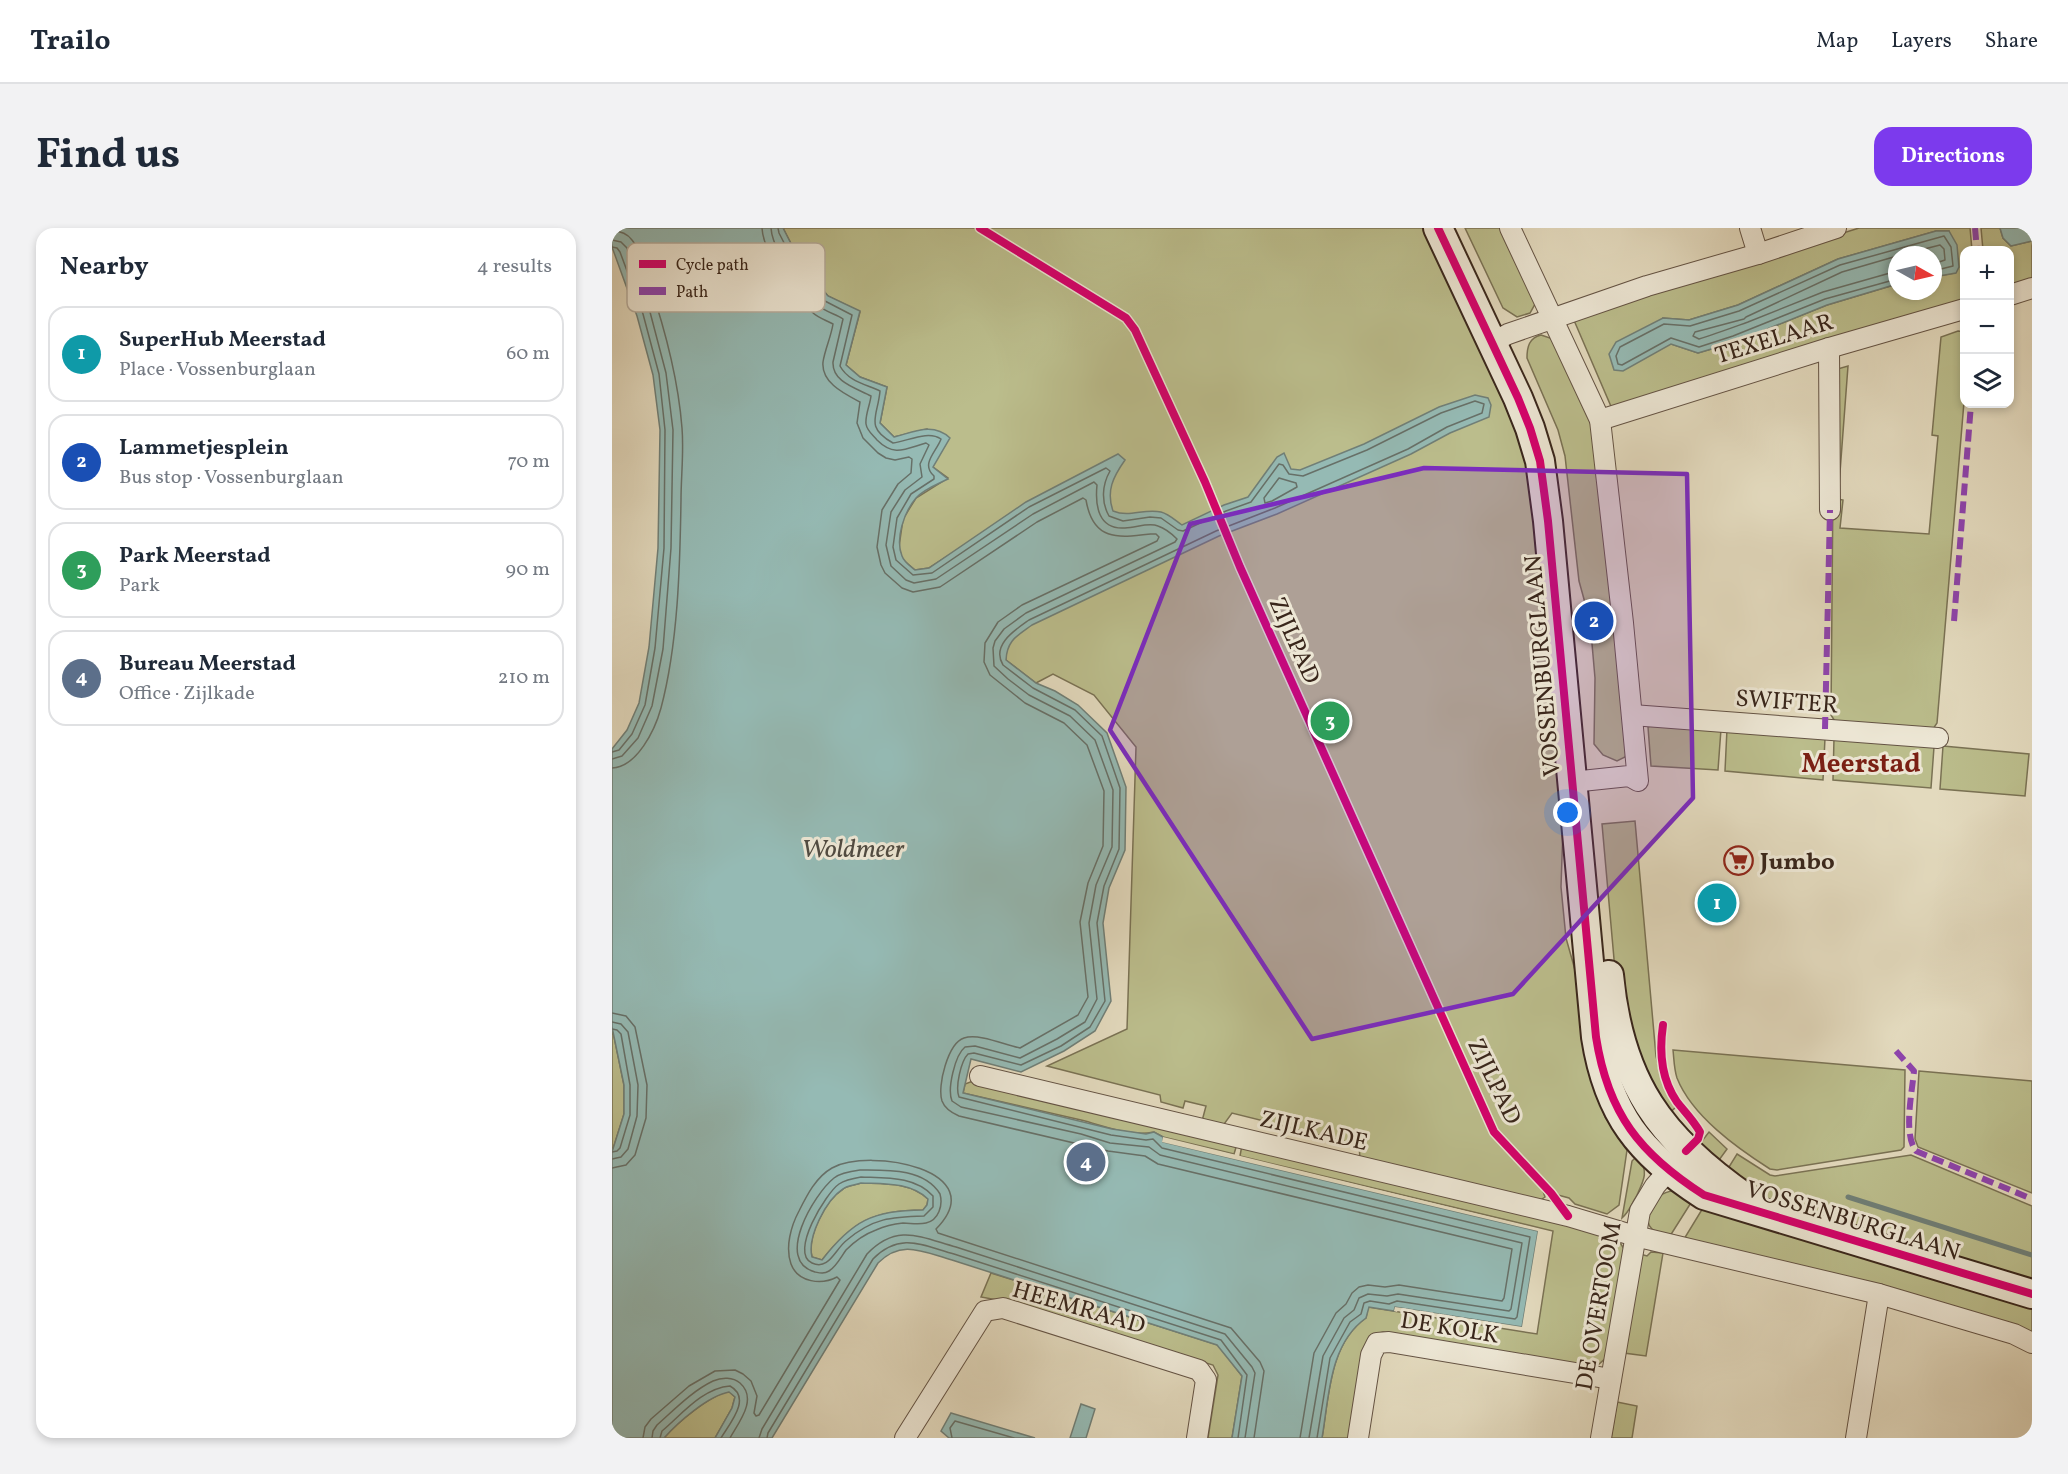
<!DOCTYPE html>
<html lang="en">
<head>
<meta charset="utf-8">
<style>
  :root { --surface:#fff; --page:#f2f2f3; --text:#1f2937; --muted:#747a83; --line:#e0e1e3; --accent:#7c3aed }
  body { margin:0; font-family:Vollkorn,serif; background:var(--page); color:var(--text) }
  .controls { position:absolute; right:18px; top:18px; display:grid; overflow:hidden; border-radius:12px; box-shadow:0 3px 9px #0003 }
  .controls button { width:54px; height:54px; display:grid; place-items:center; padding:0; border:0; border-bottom:2px solid var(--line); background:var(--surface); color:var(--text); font:30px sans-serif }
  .compass { position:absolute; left:1276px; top:18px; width:54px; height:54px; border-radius:50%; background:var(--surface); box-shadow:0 3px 9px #0003; rotate:98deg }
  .you { position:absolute; left:956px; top:585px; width:21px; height:21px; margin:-15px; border:4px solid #fff; border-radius:50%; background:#1a73e8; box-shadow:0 0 0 9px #1a73e833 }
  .badge { display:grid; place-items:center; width:39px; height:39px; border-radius:50%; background:var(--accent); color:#fff; font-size:20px; font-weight:700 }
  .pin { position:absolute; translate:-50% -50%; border:3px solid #fff; box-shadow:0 2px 6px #0006 }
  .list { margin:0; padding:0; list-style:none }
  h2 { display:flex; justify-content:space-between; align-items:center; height:78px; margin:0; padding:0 24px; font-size:26px }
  h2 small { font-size:20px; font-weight:400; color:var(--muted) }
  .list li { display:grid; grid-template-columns:39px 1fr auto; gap:18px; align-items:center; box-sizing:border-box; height:96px; margin:0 12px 12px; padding:0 12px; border:2px solid var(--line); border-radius:18px }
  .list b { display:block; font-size:22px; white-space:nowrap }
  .list p { margin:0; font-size:20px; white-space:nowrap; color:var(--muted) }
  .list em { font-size:20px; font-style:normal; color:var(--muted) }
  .icon { flex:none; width:33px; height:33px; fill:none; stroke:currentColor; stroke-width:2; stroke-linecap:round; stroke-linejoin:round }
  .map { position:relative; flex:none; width:1420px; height:1210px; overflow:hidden; border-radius:18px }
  header { display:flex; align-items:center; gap:36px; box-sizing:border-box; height:84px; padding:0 30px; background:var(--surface); border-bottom:2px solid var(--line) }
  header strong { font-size:28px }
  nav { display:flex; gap:33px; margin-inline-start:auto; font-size:21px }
  .intro { display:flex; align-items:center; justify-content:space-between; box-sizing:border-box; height:144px; padding:0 36px }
  h1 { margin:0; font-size:42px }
  .button { padding:15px 27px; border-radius:18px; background:var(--accent); color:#fff; font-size:21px; font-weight:700 }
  main { display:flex; gap:36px; padding:0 36px }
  aside { flex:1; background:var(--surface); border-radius:18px; box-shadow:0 3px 9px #0003 }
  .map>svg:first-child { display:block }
  .green { fill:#bbbd8c; stroke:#7a7254; stroke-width:1.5; fill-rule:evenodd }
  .water { fill:#95bab4; stroke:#707f77; stroke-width:1.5; fill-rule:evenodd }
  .pier { fill:#e3dabe }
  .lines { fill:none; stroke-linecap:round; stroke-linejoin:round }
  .shore { stroke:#677068; stroke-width:1.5 }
  .stream { stroke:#707f77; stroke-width:5 }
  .street-casing { stroke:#645344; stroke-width:22 }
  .secondary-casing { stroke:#39261b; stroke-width:32 }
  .street { stroke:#ede7d5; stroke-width:20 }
  .secondary { stroke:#ede7d5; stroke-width:28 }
  .quiet { stroke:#8e44ad; stroke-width:6; stroke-dasharray:12 6; stroke-linecap:butt }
  .cycleway-casing { stroke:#ede7d5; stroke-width:11 }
  .cycleway { stroke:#d6006c; stroke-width:8 }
  .marked { fill:#7b2cbf; fill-opacity:0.2; stroke:#7b2cbf; stroke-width:4.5; stroke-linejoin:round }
  .labels { text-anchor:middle; stroke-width:6; stroke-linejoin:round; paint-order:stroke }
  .street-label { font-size:24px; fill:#39261b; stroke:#ede7d5 }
  .poi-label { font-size:24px; font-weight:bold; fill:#39261b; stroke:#ede7d5; text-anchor:start }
  .water-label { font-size:26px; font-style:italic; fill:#504b41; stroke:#ede7d5 }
  .quarter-label { font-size:27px; font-weight:bold; fill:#7a1f14; stroke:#ede7d5 }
  .key { fill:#ede7d5; stroke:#b7ad9d; stroke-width:1.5 }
  .key-label { font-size:16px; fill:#39261b }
</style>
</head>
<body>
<header>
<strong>Trailo</strong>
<nav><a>Map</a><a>Layers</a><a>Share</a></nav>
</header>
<div class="intro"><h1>Find us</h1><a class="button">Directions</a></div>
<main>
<aside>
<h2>Nearby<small>4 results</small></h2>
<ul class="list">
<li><span class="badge" style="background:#0f9aa8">1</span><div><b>SuperHub Meerstad</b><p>Place · Vossenburglaan</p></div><em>60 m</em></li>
<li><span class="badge" style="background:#1a4fb4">2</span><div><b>Lammetjesplein</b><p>Bus stop · Vossenburglaan</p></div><em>70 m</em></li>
<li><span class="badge" style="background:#2e9e5b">3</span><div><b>Park Meerstad</b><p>Park</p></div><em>90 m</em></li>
<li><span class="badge" style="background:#5c6f8a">4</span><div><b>Bureau Meerstad</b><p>Office · Zijlkade</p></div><em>210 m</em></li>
</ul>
</aside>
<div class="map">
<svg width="1420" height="1210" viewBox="0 0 1420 1210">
  <rect width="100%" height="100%" fill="#e3dabe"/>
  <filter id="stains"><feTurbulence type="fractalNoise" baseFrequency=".00333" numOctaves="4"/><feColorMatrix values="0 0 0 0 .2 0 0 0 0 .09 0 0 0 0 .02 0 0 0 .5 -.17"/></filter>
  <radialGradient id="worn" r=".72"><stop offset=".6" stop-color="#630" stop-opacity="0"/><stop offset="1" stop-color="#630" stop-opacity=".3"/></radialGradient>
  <g class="green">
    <path d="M171 0H818L919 223 951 600 949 659 954 710 965 749 976 841 993 889 1015 922 1007 977 995 986 963 976 957 970 931 963 933 969 927 973 748 931 747 917 620 885 610 899 590 893 594 878 573 873 571 880 549 874 548 867 435 838 515 801 524 519 482 467 441 446 424 455 394 432V421L337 327 317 340 303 342 290 331 287 319 291 291 304 270 336 250 321 239 315 201 282 209 268 195 275 159 248 149 234 137 248 84 216 68 191 39Z"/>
    <path d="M853 0H890L922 67 923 76 918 85 905 89 891 80Z"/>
    <path d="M1247 0H1358L1360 22H1352V73L1001 183 961 90ZM1324 3H1337L1343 45 1321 49V63H1285V56L1282 57 1215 77 1123 114 1086 125 1059 116 1051 90 1077 92 1126 77 1226 31Z"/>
    <path d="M1369 0H1388L1391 10 1399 18 1420 13V52L1398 59V22H1371Z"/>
    <path d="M1346 103 1352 104V174L1325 495 1321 501 1224 495 1219 487 1222 142 1236 138 1226 271 1231 272 1228 300 1317 306 1326 208 1320 207 1329 109Z"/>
    <path d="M929 107 944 112 980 194 1017 520 1013 529 1005 533 991 527 982 516 983 450 978 393 967 353 953 228 946 202 915 130C915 119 917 110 929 107Z"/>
    <path d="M1043 496 1109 501 1106 542 1039 538 1036 499Z"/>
    <path d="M1115 501 1213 510 1211 552 1113 543Z"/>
    <path d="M1222 510 1322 519 1319 560 1221 552Z"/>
    <path d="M1331 518 1417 526 1413 568 1328 561Z"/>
    <path d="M1023 593 1044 828 1051 856 1064 879 1054 888 1035 858 1003 742 990 596Z"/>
    <path d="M0 799 12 857V886L0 924Z"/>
    <path d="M1061 822 1293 842 1292 919 1289 922 1165 942 1158 941C1125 920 1080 888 1065 850 1062 841 1062 831 1061 822Z"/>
    <path d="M1307 843 1420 853V965L1306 919 1303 911Z"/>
    <path d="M361 853 625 916 622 926 551 909 542 904C518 909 493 898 469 892 430 883 390 874 351 865L353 856Z"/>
    <path d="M1097 904 1115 921 1102 939 1083 922Z"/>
    <path d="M630 917 996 1006 1006 1011 1012 1021 996 1128 987 1136 981 1139 771 1104 763 1106 739 1210H710C717 1169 717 1116 754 1090L756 1079 925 1106 941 1003 628 928Z"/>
    <path d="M1027 926C1036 946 1033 950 1024 969 1019 977 1017 984 1010 990L1020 933Z"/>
    <path d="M1125 926 1158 947 1163 948 1299 927 1420 978V1054L1165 977 1112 947Z"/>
    <path d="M249 955C272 956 298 954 316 971L315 977 311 982C262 982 240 994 210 1032L200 1029C195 1009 213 972 231 961 235 957 244 957 249 955Z"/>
    <path d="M1066 962 1082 970 1058 1008C1052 1006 1044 1005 1040 1001 1030 992 1040 975 1048 968 1053 963 1060 963 1066 962Z"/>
    <path d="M1094 975 1420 1077V1108L1072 1011Z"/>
    <path d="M1039 1024 1051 1025 1034 1128 1012 1125 1028 1026 1035 1028Z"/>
    <path d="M379 1045 606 1117 630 1148 620 1210H596L606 1147 601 1137 396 1074 369 1069Z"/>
    <path d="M117 1163 123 1169 120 1180 103 1210H52C66 1194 97 1168 117 1163Z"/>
    <path d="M1005 1174 1025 1178 1020 1210H999Z"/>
  </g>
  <g class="water">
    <path d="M0 0H171L191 39 216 68 248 83 234 137 248 149 275 159 268 195 282 209C302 204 321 194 338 210L321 239 336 251C326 256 312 261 304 270 292 284 283 311 290 328 292 334 298 338 303 342L317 340 414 274 506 226 513 232C501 249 494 263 501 283 518 290 532 280 549 284 557 286 564 293 570 297L612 277 636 269 665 229 672 225 679 241 688 242 752 216 827 179 863 167 876 170 879 177 877 189 838 205 799 226 665 286 607 308 420 397C405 408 395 412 394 432L424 455 443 463 466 477 495 505 514 559 513 622 497 660 491 695 499 773 483 803 452 823 409 844 359 831 351 865 500 901 534 906 542 904 551 909V914L926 1003 910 1099 783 1079 782 1083 757 1079 754 1090C717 1116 717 1169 710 1210H620L630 1148 605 1117 340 1032C311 1024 290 1011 266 1035L160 1210H103L120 1180 123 1169 117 1164C96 1168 66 1194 52 1210H0V924L12 886V857L0 799V521L15 502 27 475 37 419 46 320 48 202 41 147 25 88 0 19ZM249 955C272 956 298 954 316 971L315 977 311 982C261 982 240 993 210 1032L200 1029C195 1009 214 972 231 961 235 957 244 957 249 955Z"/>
    <path d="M1388 0H1420V13L1399 18 1391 10Z"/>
    <path d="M1324 3H1337L1345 17 1347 39 1344 45 1321 49V27H1285V56L1215 77 1123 114 1086 125 1059 116 1011 143 1002 142 997 126 1004 114 1051 90 1077 92 1126 77 1226 31Z"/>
    <path d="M469 1176 483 1181 474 1210H458Z"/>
    <path d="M339 1185 423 1210H337L329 1203Z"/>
  </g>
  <path class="pier" d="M551 909 927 1001 929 1004 913 1100 909 1102 786 1082 785 1084 782 1083 783 1079 910 1099 926 1003 550 914Z"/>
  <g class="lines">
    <g class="shore">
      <path d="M150 0C151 25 183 67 200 84 206 90 214 92 221 96 219 109 213 121 211 134 209 155 233 166 248 174L245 195 251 210 266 225 274 230 283 232 297 229 300 231 299 245 286 256 270 282 265 319 269 337 273 345 290 360 301 364 328 359 425 294 471 270 474 272C481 313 505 310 539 306H544L547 309 545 313 410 377 386 394 373 415 372 434 378 447 413 475 452 495 475 517 492 563 491 618 476 655 468 694 476 769 466 787 408 820C393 817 367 805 352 810 336 815 325 858 330 873 333 881 340 885 347 888L496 923 533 928 546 936 900 1021 892 1070 890 1073 787 1057 773 1059 756 1057 747 1059 740 1065 734 1076 724 1085 702 1125 688 1210"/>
      <path d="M159 0C160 22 190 62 206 77 213 84 224 86 231 91L221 134C220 154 244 160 259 168 258 177 253 187 254 196 255 203 261 207 265 212 282 229 293 221 314 215L317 217 308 236 310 249 293 262 279 284 274 317 279 338 294 352 302 355 324 351 421 286 482 254 485 257C483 277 486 302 513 300 524 300 536 294 546 298 552 300 560 306 565 311L563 314 414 385 392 401 383 413 381 420 382 438 396 451 417 467 458 488 483 512 501 562 500 619 484 657 477 695 485 771 473 794 445 811 408 830 363 818 353 819C343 827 335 861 340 873L349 879 469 906 498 915 537 919 548 927 910 1015 899 1081 897 1083 786 1066 775 1068 756 1066 747 1070 742 1082 732 1090 711 1128 697 1210"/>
      <path d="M166 0 167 5 186 42 211 72 240 87 228 138C236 153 253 156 268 163 266 188 252 199 281 215 296 213 316 202 329 211 325 223 308 236 322 248V251L299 266 285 290 281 319 284 332 301 347 320 345 417 279 494 240 498 243C490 257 489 274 497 288L511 293 538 289 549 290 566 302 571 303 614 283 639 274 667 236 671 237 677 246 691 248 755 222 829 185 863 173 872 176 870 185 835 199 796 221 663 280 604 303 417 392C403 402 379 417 391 437L421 460 463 482 490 508 508 560 507 621 492 658 485 695 493 773 478 799 449 818 409 837 362 825 356 826C349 833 343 859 347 869L499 907 534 912 541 911 550 920 918 1009 905 1089 903 1091 785 1073 777 1076 758 1073 752 1075 749 1086 738 1094 718 1130 705 1210"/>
      <path d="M0 3C8 3 15 5 20 12 29 23 33 40 37 54 53 101 66 149 70 200 72 224 69 248 69 272 68 339 66 416 49 480 43 502 25 539 0 540"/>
      <path d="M0 12 9 14 15 20 38 84 54 145 61 202 59 320 51 421 40 478 26 510 10 528 0 531"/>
      <path d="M0 19 5 20 8 24 31 86 47 146 53 202 52 320 43 420 33 477 20 506 7 522 0 524"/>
      <path d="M1289 27 1328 17 1332 21 1333 32 1321 36"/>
      <path d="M1285 28 1230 44 1134 89 1132 91 1083 104 1081 108 1087 111C1103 106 1122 99 1136 94L1211 64 1285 43"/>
      <path d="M1285 51 1213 71 1121 108 1087 119 1059 110 1010 137 1006 136 1004 128 1008 119 1052 96 1078 98 1127 83 1228 37 1332 8 1339 19 1341 38 1321 43"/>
      <path d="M667 250 684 255 685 259 660 273 653 275 652 270Z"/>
      <path d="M0 785 14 788 23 799 35 857 34 890 23 927 14 937 0 940"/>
      <path d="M0 794 9 796 16 804 26 857 25 888 16 921 9 929 0 931"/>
      <path d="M0 801 5 802 9 806 18 857V887L8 920 5 923 0 924"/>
      <path d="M248 942C274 942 312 940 328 966 331 977 327 992 314 995 306 997 298 995 291 995 282 996 273 998 264 1002 253 1006 242 1014 234 1022 229 1029 224 1039 217 1043 212 1046 208 1045 203 1044 162 1033 202 966 222 950 228 945 240 943 248 942Z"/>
      <path d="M249 949C274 950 303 948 321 968V979L312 988C279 989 261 990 235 1012 223 1021 217 1043 200 1035 177 1025 214 965 227 956 233 952 243 950 249 949Z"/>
      <path d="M31 1210 33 1199 39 1191 77 1158 103 1143 123 1142 131 1146 139 1153 145 1168 142 1185 144 1188 147 1187 228 1052 225 1049C210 1057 186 1055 179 1036 173 1019 179 998 187 983 195 967 204 949 220 940 258 919 382 942 324 1001L326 1005 619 1100 648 1134 652 1143 642 1210"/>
      <path d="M40 1210 41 1203 45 1197C62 1182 80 1163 101 1153 110 1149 121 1149 128 1155 146 1171 127 1194 118 1210"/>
      <path d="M48 1210 50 1203C70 1186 91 1160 118 1158 140 1170 118 1195 109 1210"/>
      <path d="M147 1210 150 1201 255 1026C285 995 308 1009 344 1019L613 1106 640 1139 643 1145 633 1210"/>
      <path d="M155 1210 156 1205 261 1031C288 1004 310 1017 342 1026L609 1112 635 1147 626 1210"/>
      <path d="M340 1210 338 1200 343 1193 402 1210"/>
    </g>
    <path class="stream" d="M1236 969 1420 1027"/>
    <defs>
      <g id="street">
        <path d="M898 0 988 192 1011 395 1026 553 1017 548 960 554"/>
        <path d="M1138 0 1146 26"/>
        <path d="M1398 67 1420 60"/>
        <path d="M879 115 896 106 1035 58 1146 26 1224 0"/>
        <path d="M1217 120 1218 282"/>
        <path d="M988 192 1217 120 1352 81"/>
        <path d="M1020 487 1326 510"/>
        <path d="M368 848 956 988 1023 1008 1267 1066 1402 1106 1420 1115"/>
        <path d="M293 1210 373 1083 391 1080 587 1142 594 1152 585 1210"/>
        <path d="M746 1210 759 1127 765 1115 777 1114 999 1151"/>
        <path d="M989 1210 1028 983 1043 958 1064 934"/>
        <path d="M1244 1210 1267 1066"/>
      </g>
      <g id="secondary">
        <path d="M826 0 906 170 918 200 928 233 936 293 984 809C996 886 1028 926 1092 967L1420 1066"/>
        <path d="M997 747C1007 854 1048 911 1135 971"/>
      </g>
    </defs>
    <use href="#street" class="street-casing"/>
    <use href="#secondary" class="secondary-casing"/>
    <use href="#street" class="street"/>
    <use href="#secondary" class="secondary"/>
    <g class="quiet">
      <path d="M1363 0 1365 22"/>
      <path d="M1342 393 1359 176"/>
      <path d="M1213 501 1218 282"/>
      <path d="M1284 823 1302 843C1300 865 1291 906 1304 923L1420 971"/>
    </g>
    <defs>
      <g id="cycleway">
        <path d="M368 0 514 90 523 102 593 254 628 339 882 904 939 965 956 988"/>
        <path d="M826 0 906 170 918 200 928 233 936 293 984 809C996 886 1028 926 1092 967L1420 1066"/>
        <path d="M1051 797C1047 824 1049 851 1065 874 1073 884 1082 893 1088 904L1086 911 1074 923"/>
      </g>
    </defs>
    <use href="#cycleway" class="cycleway-casing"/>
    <use href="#cycleway" class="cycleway"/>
  </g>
  <path class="marked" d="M812 240 1075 246 1081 570 901 766 700 811 498 502 578 296Z"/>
  <defs>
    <symbol id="supermarket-ring" viewBox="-11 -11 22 22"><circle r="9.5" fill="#ede7d5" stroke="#8f2418" stroke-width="1.5"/><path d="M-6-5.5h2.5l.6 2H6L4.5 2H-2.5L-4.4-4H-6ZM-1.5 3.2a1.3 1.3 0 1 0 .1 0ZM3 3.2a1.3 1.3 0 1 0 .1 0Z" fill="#8f2418"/></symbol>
  </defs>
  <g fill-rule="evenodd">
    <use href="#supermarket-ring" x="1110" y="616" width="33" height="33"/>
  </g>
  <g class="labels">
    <g class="street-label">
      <text transform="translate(1162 110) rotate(-17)" y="8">TEXELAAR</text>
      <text transform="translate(683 412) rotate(66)" y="8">ZIJLPAD</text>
      <text transform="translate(930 438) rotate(-95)" y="8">VOSSENBURGLAAN</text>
      <text transform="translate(1175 473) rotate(4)" y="8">SWIFTER</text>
      <text transform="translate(883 853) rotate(64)" y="8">ZIJLPAD</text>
      <text transform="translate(702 902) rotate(13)" y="8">ZIJLKADE</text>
      <text transform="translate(1241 992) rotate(17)" y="8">VOSSENBURGLAAN</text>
      <text transform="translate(986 1078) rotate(-80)" y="8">DE OVERTOOM</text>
      <text transform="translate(467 1079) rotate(16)" y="8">HEEMRAAD</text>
      <text transform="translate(838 1099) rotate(9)" y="8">DE KOLK</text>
    </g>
    <g class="poi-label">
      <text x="1148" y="641">Jumbo</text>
    </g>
    <g class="water-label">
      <text x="241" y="629">Woldmeer</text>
    </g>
    <g class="quarter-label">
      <text x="1249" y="544">Meerstad</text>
    </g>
  </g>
  <rect x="15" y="15" width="198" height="69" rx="9" class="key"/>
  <rect x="27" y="32" width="27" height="8" fill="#d6006c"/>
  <rect x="27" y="59" width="27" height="8" fill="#8e44ad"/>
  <g class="key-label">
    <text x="64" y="42">Cycle path</text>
    <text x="64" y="69">Path</text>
  </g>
  <rect width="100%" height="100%" filter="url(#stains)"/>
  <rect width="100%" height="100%" fill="url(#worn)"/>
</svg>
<div class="controls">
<button>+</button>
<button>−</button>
<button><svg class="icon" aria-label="layers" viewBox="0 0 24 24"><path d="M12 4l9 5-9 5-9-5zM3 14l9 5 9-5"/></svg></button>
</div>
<svg class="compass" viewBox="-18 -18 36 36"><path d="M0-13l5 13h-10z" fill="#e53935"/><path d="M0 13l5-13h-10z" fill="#747a83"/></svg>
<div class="you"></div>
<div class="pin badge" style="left:1105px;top:675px;background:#0f9aa8">1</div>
<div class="pin badge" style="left:982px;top:393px;background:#1a4fb4">2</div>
<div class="pin badge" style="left:718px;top:493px;background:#2e9e5b">3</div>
<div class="pin badge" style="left:474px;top:934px;background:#5c6f8a">4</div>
</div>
</main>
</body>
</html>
